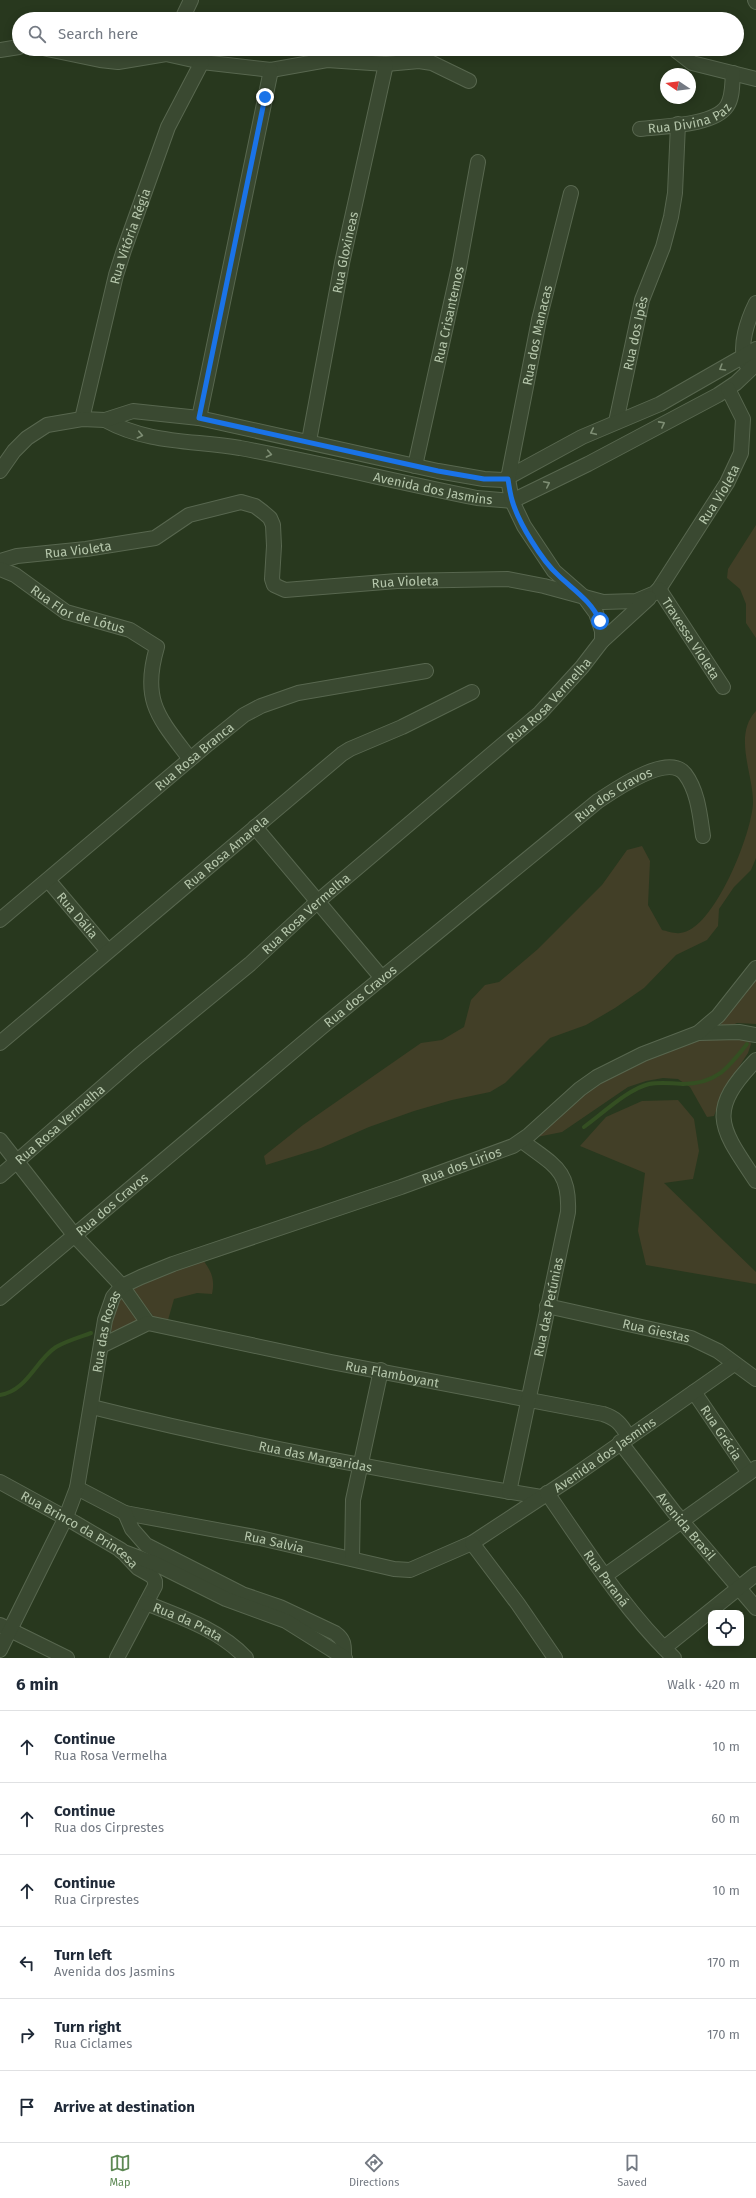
<!DOCTYPE html>
<html lang="en">
<head>
<meta charset="utf-8">
<style>
  :root { --surface:#fff; --page:#f6f6f7; --text:#1f2937; --muted:#747a83; --line:#e0e1e3; --accent:#5d8954 }
  body { margin:0; font-family:"Fira Sans",sans-serif; background:var(--page); color:var(--text) }
  .controls { position:absolute; right:12px; bottom:12px; display:grid; overflow:hidden; border-radius:8px; box-shadow:0 2px 10px #0003 }
  .controls button { width:36px; height:36px; display:grid; place-items:center; padding:0; border:0; border-bottom:1px solid var(--line); background:var(--surface); color:var(--text); font:20px sans-serif }
  .compass { position:absolute; left:660px; top:68px; width:36px; height:36px; border-radius:50%; background:var(--surface); box-shadow:0 2px 10px #0003; rotate:283deg }
  .stop { position:absolute; width:12px; height:12px; margin:-9px; border:3px solid #1a73e8; border-radius:50%; background:#fff }
  .stop.end { background:#1a73e8; border-color:#fff; box-shadow:0 1px 4px #0008 }
  .list { margin:0; padding:0; list-style:none }
  h2 { display:flex; justify-content:space-between; align-items:center; height:52px; margin:0; padding:0 16px; font-size:17px }
  h2 small { font-size:13px; font-weight:400; color:var(--muted) }
  .list li { display:grid; grid-template-columns:26px 1fr auto; gap:12px; align-items:center; box-sizing:border-box; height:72px; padding:0 16px; border-top:1px solid var(--line) }
  .list b { display:block; font-size:15px; white-space:nowrap }
  .list p { margin:0; font-size:13px; white-space:nowrap; color:var(--muted) }
  .list em { font-size:13px; font-style:normal; color:var(--muted) }
  .icon { flex:none; width:22px; height:22px; fill:none; stroke:currentColor; stroke-width:2; stroke-linecap:round; stroke-linejoin:round }
  .map { position:relative; flex:none; width:756px; height:1658px; overflow:hidden }
  .search { position:absolute; background:var(--surface); box-shadow:0 2px 10px #0003; left:12px; right:12px; top:12px; height:44px; display:flex; align-items:center; gap:10px; box-sizing:border-box; padding:0 14px; border-radius:22px; color:var(--muted); font-size:15px }
  .sheet { height:484px; background:var(--surface) }
  nav { display:flex; justify-content:space-around; align-items:center; box-sizing:border-box; height:56px; border-top:1px solid var(--line); background:var(--surface); font-size:11px; color:var(--muted) }
  nav a { display:grid; justify-items:center; gap:2px }
  nav .on { color:var(--accent) }
  .map>svg:first-child { display:block }
  .green { fill:#423f27 }
  .lines { fill:none; stroke-linecap:round; stroke-linejoin:round }
  .stream { stroke:#344f22; stroke-width:4 }
  .minor-casing { stroke:#58674f; stroke-width:16 }
  .minor { stroke:#3a4931; stroke-width:14 }
  .oneway { stroke:#7e8e74 }
  .route { stroke:#1a73e8; stroke-width:5 }
  .labels { text-anchor:middle; stroke-width:3; stroke-linejoin:round; paint-order:stroke }
  .street-label { font-size:13px; fill:#b5c6ab; stroke:#1f2d17 }
</style>
</head>
<body>
<div class="map">
<svg width="756" height="1658" viewBox="0 0 756 1658">
  <rect width="100%" height="100%" fill="#28381e"/>
  <g class="green">
    <path d="M756 525V638L746 623V604L740 589 727 578 728 569Z"/>
    <path d="M756 711V858L751 870 734 887 719 909 718 926 707 940 676 955 644 988 615 1008 586 1025 550 1038 505 1083 490 1092 452 1100 414 1111 369 1127 321 1148 266 1165 264 1156 303 1125 421 1043 442 1040 464 1027 471 1000 485 985 499 982 538 949 602 885 627 850 642 846 650 861 648 905 662 930C667 931 675 934 680 933 714 931 753 831 753 802 753 773 733 735 756 711Z"/>
    <path d="M756 978V1024L737 1023 726 1028 721 1027 722 1019Z"/>
    <path d="M749 1038 751 1044 748 1053 725 1088 714 1116 707 1117 690 1087 678 1079 663 1078 646 1081 628 1087 562 1132 537 1137 581 1095 643 1058 696 1040Z"/>
    <path d="M678 1100 694 1119 699 1151 693 1179 664 1183 756 1272V1284L646 1265 638 1231 645 1173 580 1146 606 1117 642 1101Z"/>
    <path d="M203 1260C212 1272 215 1280 212 1294L197 1293 174 1299 168 1320 154 1317 132 1289 136 1283Z"/>
    <path d="M121 1296 139 1320 111 1334 113 1312Z"/>
  </g>
  <g class="lines">
    <g class="stream">
      <path d="M584 1127C602 1114 628 1089 649 1084 659 1082 672 1083 683 1084 716 1084 727 1069 747 1044"/>
      <path d="M0 1395C27 1391 35 1361 56 1347 66 1341 80 1337 91 1333"/>
    </g>
    <defs>
      <g id="minor">
        <path d="M755 0 756 2"/>
        <path d="M182 19 191 0"/>
        <path d="M47 49 100 60 118 62 166 54 202 62 271 70 327 60 386 64 419 61 432 63 469 81"/>
        <path d="M674 49 692 63 756 79"/>
        <path d="M0 50 19 47"/>
        <path id="s1" d="M640 129C662 126 714 126 727 106 733 97 732 84 733 73"/>
        <path d="M746 364C738 347 748 319 756 303"/>
        <path d="M199 418 271 70"/>
        <path id="s2" d="M82 419 116 275 124 250 168 127 202 62"/>
        <path id="s3" d="M105 420C149 444 192 440 240 448 319 463 398 482 477 498L512 501 588 464 718 395 736 383 756 364"/>
        <path id="s4" d="M616 422 642 300 663 247 671 217 675 193 678 124"/>
        <path id="s5" d="M309 441 342 263 386 64"/>
        <path id="s6" d="M415 466 459 267 478 162"/>
        <path d="M0 471 14 451 27 438 47 425 82 419 105 420 133 411 199 418 438 471 484 479 503 480 582 437 660 404 756 349"/>
        <path id="s7" d="M0 561 17 556 86 549 155 538 189 515 241 502 255 506 263 512 270 518 273 525 274 546 272 579 274 585 285 590 397 581 508 579 544 586 603 602 636 601 655 593 659 589 727 483 741 453 743 419 728 389"/>
        <path id="s8" d="M0 569 15 575 66 612 130 630 157 647C141 701 159 718 190 759"/>
        <path id="s9" d="M659 589 723 687"/>
        <path d="M602 641 649 598"/>
        <path d="M255 827 382 978"/>
        <path id="s10" d="M48 880 108 951"/>
        <path id="s11" d="M0 920 208 744 244 715 261 706 298 693 426 671"/>
        <path d="M698 1033 739 1032 756 1035"/>
        <path id="s12" d="M0 1043 342 754 350 749 402 727 472 692"/>
        <path d="M756 1060C706 1112 720 1127 756 1181"/>
        <path d="M0 1140 75 1236 122 1286 148 1323"/>
        <path id="s13" d="M0 1176 138 1056 250 964 317 902 540 713 582 667 602 641V631L596 613 585 598 554 571 524 526 512 501 508 479 539 320 571 193"/>
        <path id="s14" d="M0 1298 322 1027 598 801C615 790 668 752 685 774 698 791 700 816 703 836"/>
        <path id="s15" d="M547 1306 691 1338 718 1351 756 1379"/>
        <path id="s16" d="M101 1346 148 1323 331 1362 603 1414C616 1418 621 1424 628 1436"/>
        <path id="s17" d="M694 1392 749 1473"/>
        <path id="s18" d="M92 1407C240 1444 391 1472 541 1497"/>
        <path id="s19" d="M620 1442 674 1512 756 1608"/>
        <path id="s20" d="M0 1482 75 1523 121 1550 138 1568 152 1576 155 1581V1586L117 1658"/>
        <path id="s21" d="M77 1488 125 1513 260 1538 394 1569 410 1570 472 1543 571 1478 734 1364"/>
        <path id="s22" d="M509 1492 568 1212C570 1169 553 1165 522 1141"/>
        <path id="s23" d="M547 1493C586 1549 625 1611 674 1658"/>
        <path d="M125 1513 132 1529 146 1545 242 1594 280 1607 335 1633C345 1640 344 1646 344 1657"/>
        <path d="M472 1543 518 1604 555 1658"/>
        <path d="M121 1551 156 1564 226 1599 286 1621 345 1658"/>
        <path d="M352 1559 353 1500 381 1370"/>
        <path d="M606 1575 756 1468"/>
        <path id="s24" d="M146 1603C181 1617 220 1630 246 1658"/>
        <path d="M0 1625 67 1658"/>
        <path d="M664 1648 756 1574"/>
        <path id="s25" d="M0 1650 66 1517 77 1488 105 1320 113 1297 122 1286 141 1277 173 1264 401 1187 513 1146 529 1135 580 1089 597 1077 643 1054 698 1033 718 1016 756 968"/>
      </g>
    </defs>
    <use href="#minor" class="minor-casing"/>
    <use href="#minor" class="minor"/>
  </g>
  <defs><path id="oneway-chevron" d="M-2-3.5L2.5 0L-2 3.5" fill="none" stroke-width="1.6" stroke-linecap="round" stroke-linejoin="round"/></defs>
  <g class="oneway">
    <use href="#oneway-chevron" transform="translate(722 368) rotate(149)"/>
    <use href="#oneway-chevron" transform="translate(662 424) rotate(-28)"/>
    <use href="#oneway-chevron" transform="translate(593 432) rotate(155)"/>
    <use href="#oneway-chevron" transform="translate(140 435) rotate(13)"/>
    <use href="#oneway-chevron" transform="translate(269 454) rotate(11)"/>
    <use href="#oneway-chevron" transform="translate(547 484) rotate(-26)"/>
  </g>
  <g class="lines">
    <path class="route" d="M265 97 199 418 438 471 484 479H508C509 486 510 493 512 500 518 522 542 561 559 576 575 591 591 601 600 621"/>
  </g>
  <g class="labels">
    <g class="street-label">
      <text dy="5" stroke="none"><textPath href="#s1" startOffset="51">Rua Divina Paz</textPath></text>
      <text dy="5" stroke="none"><textPath href="#s2" startOffset="189">Rua Vitória Régia</textPath></text>
      <text dy="5" stroke="none"><textPath href="#s5" startOffset="192">Rua Gloxineas</textPath></text>
      <text dy="5" stroke="none"><textPath href="#s6" startOffset="155">Rua Crisantemos</textPath></text>
      <text dy="5" stroke="none"><textPath href="#s4" startOffset="91">Rua dos Ipês</textPath></text>
      <text dy="5" stroke="none"><textPath href="#s13" startOffset="1146">Rua dos Manacas</textPath></text>
      <text dy="5" stroke="none"><textPath href="#s3" startOffset="336">Avenida dos Jasmins</textPath></text>
      <text dy="5" stroke="none"><textPath href="#s7" startOffset="858">Rua Violeta</textPath></text>
      <text dy="5" stroke="none"><textPath href="#s7" startOffset="79">Rua Violeta</textPath></text>
      <text dy="5" stroke="none"><textPath href="#s7" startOffset="486">Rua Violeta</textPath></text>
      <text dy="5" stroke="none"><textPath href="#s8" startOffset="89">Rua Flor de Lótus</textPath></text>
      <text dy="5" stroke="none"><textPath href="#s9" startOffset="59">Travessa Violeta</textPath></text>
      <text dy="5" stroke="none"><textPath href="#s13" startOffset="727">Rua Rosa Vermelha</textPath></text>
      <text dy="5" stroke="none"><textPath href="#s11" startOffset="254">Rua Rosa Branca</textPath></text>
      <text dy="5" stroke="none"><textPath href="#s14" startOffset="794">Rua dos Cravos</textPath></text>
      <text dy="5" stroke="none"><textPath href="#s12" startOffset="296">Rua Rosa Amarela</textPath></text>
      <text dy="5" stroke="none"><textPath href="#s13" startOffset="403">Rua Rosa Vermelha</textPath></text>
      <text dy="5" stroke="none"><textPath href="#s10" startOffset="46">Rua Dália</textPath></text>
      <text dy="5" stroke="none"><textPath href="#s14" startOffset="470">Rua dos Cravos</textPath></text>
      <text dy="5" stroke="none"><textPath href="#s13" startOffset="79">Rua Rosa Vermelha</textPath></text>
      <text dy="5" stroke="none"><textPath href="#s25" startOffset="749">Rua dos Lirios</textPath></text>
      <text dy="5" stroke="none"><textPath href="#s14" startOffset="146">Rua dos Cravos</textPath></text>
      <text dy="5" stroke="none"><textPath href="#s22" startOffset="189">Rua das Petúnias</textPath></text>
      <text dy="5" stroke="none"><textPath href="#s15" startOffset="112">Rua Giestas</textPath></text>
      <text dy="5" stroke="none"><textPath href="#s25" startOffset="339">Rua das Rosas</textPath></text>
      <text dy="5" stroke="none"><textPath href="#s16" startOffset="302">Rua Flamboyant</textPath></text>
      <text dy="5" stroke="none"><textPath href="#s17" startOffset="49">Rua Grécia</textPath></text>
      <text dy="5" stroke="none"><textPath href="#s21" startOffset="572">Avenida dos Jasmins</textPath></text>
      <text dy="5" stroke="none"><textPath href="#s18" startOffset="229">Rua das Margaridas</textPath></text>
      <text dy="5" stroke="none"><textPath href="#s19" startOffset="107">Avenida Brasil</textPath></text>
      <text dy="5" stroke="none"><textPath href="#s20" startOffset="93">Rua Brinco da Princesa</textPath></text>
      <text dy="5" stroke="none"><textPath href="#s21" startOffset="206">Rua Salvia</textPath></text>
      <text dy="5" stroke="none"><textPath href="#s23" startOffset="104">Rua Paraná</textPath></text>
      <text dy="5" stroke="none"><textPath href="#s24" startOffset="46">Rua da Prata</textPath></text>
    </g>
  </g>
</svg>
<div class="controls">
<button><svg class="icon" aria-label="locate" viewBox="0 0 24 24"><circle cx="12" cy="12" r="6"/><path d="M12 2v4M12 18v4M2 12h4M18 12h4"/></svg></button>
</div>
<svg class="compass" viewBox="-18 -18 36 36"><path d="M0-13l5 13h-10z" fill="#e53935"/><path d="M0 13l5-13h-10z" fill="#747a83"/></svg>
<div class="stop" style="left:600px;top:621px"></div>
<div class="stop end" style="left:265px;top:97px"></div>
<div class="search"><svg class="icon" aria-label="search" viewBox="0 0 24 24"><circle cx="10" cy="10" r="6"/><path d="M15 15l6 6"/></svg>Search here</div>
</div>
<section class="sheet">
<h2>6 min<small>Walk · 420 m</small></h2>
<ul class="list">
<li><svg class="icon" aria-label="ahead" viewBox="0 0 24 24"><path d="M12 20V5M6 11l6-6 6 6"/></svg><div><b>Continue</b><p>Rua Rosa Vermelha</p></div><em>10 m</em></li>
<li><svg class="icon" aria-label="ahead" viewBox="0 0 24 24"><path d="M12 20V5M6 11l6-6 6 6"/></svg><div><b>Continue</b><p>Rua dos Cirprestes</p></div><em>60 m</em></li>
<li><svg class="icon" aria-label="ahead" viewBox="0 0 24 24"><path d="M12 20V5M6 11l6-6 6 6"/></svg><div><b>Continue</b><p>Rua Cirprestes</p></div><em>10 m</em></li>
<li><svg class="icon" aria-label="left" viewBox="0 0 24 24"><path d="M17 20v-9H6M10 6l-5 5 5 5"/></svg><div><b>Turn left</b><p>Avenida dos Jasmins</p></div><em>170 m</em></li>
<li><svg class="icon" aria-label="right" viewBox="0 0 24 24"><path d="M7 20v-9h11M14 6l5 5-5 5"/></svg><div><b>Turn right</b><p>Rua Ciclames</p></div><em>170 m</em></li>
<li><svg class="icon" aria-label="arrive" viewBox="0 0 24 24"><path d="M6 21V4h12l-3 4 3 4H6"/></svg><div><b>Arrive at destination</b></div></li>
</ul>
</section>
<nav>
<a class="on"><svg class="icon" aria-label="map" viewBox="0 0 24 24"><path d="M3 6l6-2 6 2 6-2v14l-6 2-6-2-6 2zM9 4v14M15 6v14"/></svg>Map</a>
<a><svg class="icon" aria-label="directions" viewBox="0 0 24 24"><path d="M12 3l9 9-9 9-9-9zM9 14v-3h6M13 9l2 2-2 2"/></svg>Directions</a>
<a><svg class="icon" aria-label="saved" viewBox="0 0 24 24"><path d="M7 4h10v16l-5-4-5 4z"/></svg>Saved</a>
</nav>
</body>
</html>
